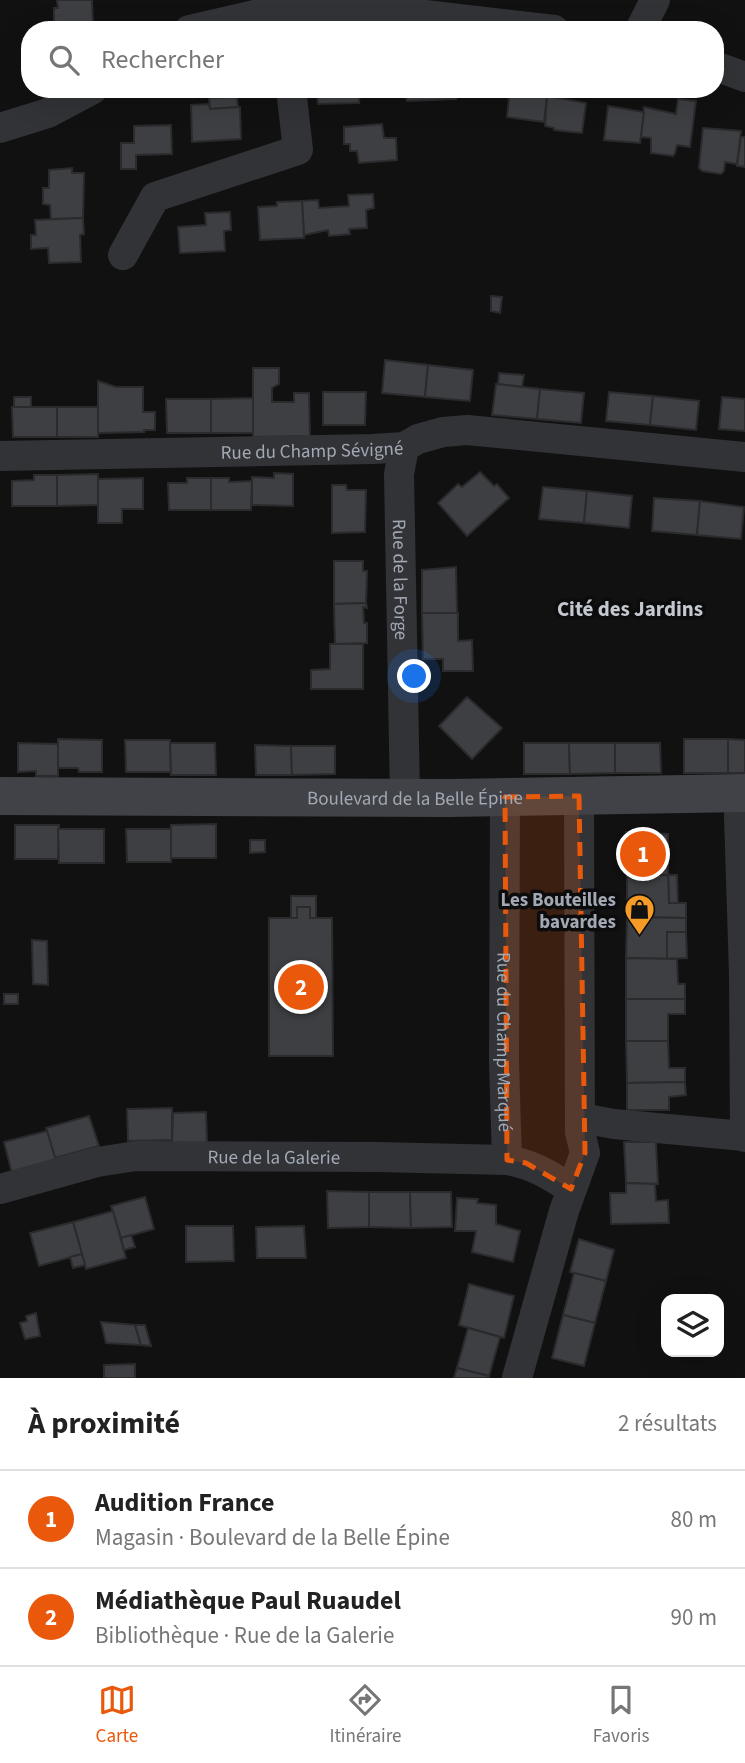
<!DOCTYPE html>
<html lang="fr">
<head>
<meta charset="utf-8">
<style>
  :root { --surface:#fff; --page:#f6f6f6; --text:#222; --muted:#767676; --line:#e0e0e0; --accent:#ea580c }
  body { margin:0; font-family:"Source Sans 3",sans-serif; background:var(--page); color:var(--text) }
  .controls { position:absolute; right:21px; bottom:21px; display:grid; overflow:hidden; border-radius:14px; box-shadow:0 7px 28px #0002 }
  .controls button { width:63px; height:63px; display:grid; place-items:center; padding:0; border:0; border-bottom:2px solid var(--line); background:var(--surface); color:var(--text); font:35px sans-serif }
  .you { position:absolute; left:415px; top:677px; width:24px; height:24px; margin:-18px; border:5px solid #fff; border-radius:50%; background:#1a73e8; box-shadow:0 0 0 10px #1a73e833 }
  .badge { display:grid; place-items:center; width:46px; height:46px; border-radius:50%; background:var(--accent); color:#fff; font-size:23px; font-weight:700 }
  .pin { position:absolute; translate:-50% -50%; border:4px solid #fff; box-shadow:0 2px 7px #0006 }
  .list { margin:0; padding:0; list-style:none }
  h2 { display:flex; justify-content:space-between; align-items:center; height:91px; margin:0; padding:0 28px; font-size:30px }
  h2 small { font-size:23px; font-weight:400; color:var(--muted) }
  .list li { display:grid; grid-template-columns:46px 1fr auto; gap:21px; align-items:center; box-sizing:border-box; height:98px; padding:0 28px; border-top:2px solid var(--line) }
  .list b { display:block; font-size:26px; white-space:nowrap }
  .list p { margin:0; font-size:23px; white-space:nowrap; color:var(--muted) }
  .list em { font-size:23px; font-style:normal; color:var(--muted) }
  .icon { flex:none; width:38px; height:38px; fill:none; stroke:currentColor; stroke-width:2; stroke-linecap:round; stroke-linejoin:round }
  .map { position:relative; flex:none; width:745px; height:1378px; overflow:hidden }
  .search { position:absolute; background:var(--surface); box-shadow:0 7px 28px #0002; left:21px; right:21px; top:21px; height:77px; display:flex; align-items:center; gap:18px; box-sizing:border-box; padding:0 24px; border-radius:28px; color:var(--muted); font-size:26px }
  .sheet { height:287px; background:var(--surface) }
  nav { display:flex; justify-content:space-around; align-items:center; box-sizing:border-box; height:98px; border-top:2px solid var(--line); background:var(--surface); font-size:19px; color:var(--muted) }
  nav a { display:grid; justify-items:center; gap:4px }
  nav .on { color:var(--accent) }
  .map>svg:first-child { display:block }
  .building { fill:#3d3f42; stroke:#2b2b2e; stroke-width:2 }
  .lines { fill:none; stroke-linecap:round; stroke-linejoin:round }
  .street { stroke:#323337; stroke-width:30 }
  .secondary { stroke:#404247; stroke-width:38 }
  .marked { fill:#e8590c; fill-opacity:0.2; stroke:#e8590c; stroke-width:5; stroke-dasharray:14 9; stroke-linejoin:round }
  .labels { text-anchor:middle; stroke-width:7; stroke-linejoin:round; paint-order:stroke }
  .street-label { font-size:19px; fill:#a2a9b4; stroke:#0c0c0d }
  .poi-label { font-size:19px; font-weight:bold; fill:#a2a9b4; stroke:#0c0c0d; text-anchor:end }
  .neighbourhood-label { font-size:21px; font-weight:bold; fill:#c3c7cf; stroke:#0c0c0d }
</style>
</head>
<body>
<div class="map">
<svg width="745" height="1378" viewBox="0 0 745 1378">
  <rect width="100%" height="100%" fill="#111112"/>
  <g class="building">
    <path d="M57 0H92L93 23 54 24V8H58Z"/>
    <path d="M317 89H360L359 103 318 104Z"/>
    <path d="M404 89H455L456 99 407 101Z"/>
    <path d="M510 89 548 90 544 122 507 117Z"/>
    <path d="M547 96 586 103 582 133 554 130V128L545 126Z"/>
    <path d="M237 97 238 107 210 109 209 98Z"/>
    <path d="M678 99 696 101 690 147 677 145 675 153 673 156 651 153V138L641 137 644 107 676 114Z"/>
    <path d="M209 104 210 109 240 107 241 139 192 142 191 105Z"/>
    <path d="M608 106 644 112 640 143 604 140Z"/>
    <path d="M382 124 384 138H396L397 160 359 163 357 151H350V144H344V127Z"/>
    <path d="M171 125 172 154 136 155V169H121V143H134V126Z"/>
    <path d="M703 128 741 131 737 164 725 162 724 171 721 174 702 171 699 168Z"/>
    <path d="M741 137H745V167L737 166Z"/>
    <path d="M72 168V173H84L83 218 51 219 50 205 43 204V188H49V170Z"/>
    <path d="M373 194 374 208 366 210 367 228 349 229 350 234 329 236 328 230 304 235 302 201 318 200 319 208 349 206 348 195Z"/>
    <path d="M302 201 304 238 260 240 258 207 277 206V202Z"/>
    <path d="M230 212 231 230 224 231 225 251 180 253 178 227 206 225 205 213Z"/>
    <path d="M83 218 84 234 80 235 81 262 49 263 48 248 31 249V235H36L35 220Z"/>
    <path d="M491 296 502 297 500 313 491 311Z"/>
    <path d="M385 360 428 365 425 397 382 393Z"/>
    <path d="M428 365 473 370 470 401 425 397Z"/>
    <path d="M253 368H279V384L272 388V402H294V393H309L310 436 253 437Z"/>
    <path d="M499 373 524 375 522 387 498 384Z"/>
    <path d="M98 381 116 387H143V412H155V430H144V432L98 433Z"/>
    <path d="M496 384 540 389 537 419 492 415Z"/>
    <path d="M540 389 584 393 581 423 537 419Z"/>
    <path d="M323 392H366L365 425H323Z"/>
    <path d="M609 392 653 396 650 425 606 421Z"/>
    <path d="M653 396 699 401 696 430 650 425Z"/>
    <rect x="14" y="397" width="17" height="10"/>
    <path d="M722 397 745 399V431L719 429Z"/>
    <path d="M253 398V433H211V399Z"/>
    <path d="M166 399H211V433H167Z"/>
    <path d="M12 407H57V437H13Z"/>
    <rect x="57" y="407" width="41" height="30"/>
    <path d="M480 472 494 486 497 484 509 498 467 536 438 503 458 484 462 487Z"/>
    <path d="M274 473 293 474V506L252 505V477L274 478Z"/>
    <path d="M98 474V505L57 506V475Z"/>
    <path d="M34 475H57V506H12V481L34 480Z"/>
    <path d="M143 478V509H122V523H98V479Z"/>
    <path d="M187 478H211V510H169L168 483H187Z"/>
    <path d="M211 478H229V482L252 481 251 510H211Z"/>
    <path d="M332 485H346L347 490H366L365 532 332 533Z"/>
    <path d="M543 487 587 491 584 523 539 519Z"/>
    <path d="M587 491 632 496 629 528 584 523Z"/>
    <path d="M654 498 700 501 697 535 652 531Z"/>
    <path d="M700 501 744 507 741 539 697 535Z"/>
    <path d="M334 561H363V571H367L366 603 334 604Z"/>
    <path d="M456 567 457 614 422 613V570Z"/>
    <path d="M366 603 367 608 363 607 364 623H367V643L335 644 334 604Z"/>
    <path d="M422 613H458V641L472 640 473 671H443V659H423Z"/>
    <path d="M330 644H363V689H311V670L330 669Z"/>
    <path d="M467 697 502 728 472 759 439 726Z"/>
    <path d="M58 739 102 740V772H79L78 768H58Z"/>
    <rect x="684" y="739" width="44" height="34"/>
    <path d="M728 739 745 740V773H728Z"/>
    <path d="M125 740H170L171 772H126Z"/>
    <path d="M18 743 58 744V776H36V771L18 772Z"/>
    <path d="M170 743H215L216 775H171Z"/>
    <path d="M524 743H569L570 774H524Z"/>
    <path d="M569 743H615V773L570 774Z"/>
    <path d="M615 743H660L661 773H615Z"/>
    <path d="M255 745 291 746 292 775H256Z"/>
    <path d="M291 746H335V774L292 775Z"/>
    <path d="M216 824V858H171V825Z"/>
    <path d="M15 825H59L58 859H15Z"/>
    <path d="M58 829H104V863H59Z"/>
    <path d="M126 829H171V862H127Z"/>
    <path d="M626 832 668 834V875L627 876Z"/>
    <path d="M250 840H265V852L250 853Z"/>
    <path d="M668 875H677L678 903H669Z"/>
    <path d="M668 875 669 903H686V918L627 917V876Z"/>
    <path d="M291 896H316V918H310V907H297V918H291Z"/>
    <path d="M297 907H310V918H332L333 1056H269V918H297Z"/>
    <path d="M627 917 686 918V932H667V959L626 958Z"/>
    <path d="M667 932H686L687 958 667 959Z"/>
    <path d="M32 940 47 941 48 985 33 984Z"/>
    <path d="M626 958 677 959 678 984H685V999H626Z"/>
    <rect x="4" y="994" width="14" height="10"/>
    <path d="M626 999H685V1014H668V1041H626Z"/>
    <path d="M626 1041H668L669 1068H685V1082L627 1083Z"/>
    <path d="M685 1082 686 1095 669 1097V1110H627V1083Z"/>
    <path d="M172 1108V1140L128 1141 127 1109Z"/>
    <path d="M206 1112 207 1143H172L173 1113Z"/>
    <path d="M89 1116 99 1146 55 1158 46 1128Z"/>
    <path d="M47 1131 56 1161 12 1173 4 1142Z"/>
    <path d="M624 1142H656L658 1184 626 1183Z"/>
    <path d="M626 1183 655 1184 656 1201 668 1200 669 1223 611 1224 610 1193H626Z"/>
    <path d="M327 1191 369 1192V1227L328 1228Z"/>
    <path d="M369 1192H410L411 1228 369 1227Z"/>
    <path d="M410 1192H451L452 1227 411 1228Z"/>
    <path d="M145 1197 154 1229 121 1238 111 1206Z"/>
    <path d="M457 1198 478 1199 477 1203 496 1205V1224L520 1231 513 1262 472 1252 476 1231H455Z"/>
    <path d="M113 1211 126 1258 86 1269 73 1222Z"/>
    <path d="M73 1222 82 1254 39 1266 30 1233Z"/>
    <path d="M186 1226H233L234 1261 186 1262Z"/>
    <path d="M304 1226 306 1258H257L256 1227Z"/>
    <path d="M131 1235 135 1247 124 1250 121 1238Z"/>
    <path d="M579 1239 614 1250 606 1281 570 1272Z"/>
    <path d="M82 1254 85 1265 73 1268 70 1257Z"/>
    <path d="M574 1273 606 1281 595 1323 563 1315Z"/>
    <path d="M469 1284 514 1296 504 1338 459 1325Z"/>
    <path d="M36 1313 40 1336 25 1339 20 1323 27 1321 26 1316Z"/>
    <path d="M563 1315 595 1323 584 1366 552 1358Z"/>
    <path d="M101 1322 135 1325 141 1345 106 1343Z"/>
    <path d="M135 1325H145L151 1346 141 1345Z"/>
    <path d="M468 1328 500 1337 489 1376 457 1368Z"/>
    <path d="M135 1364V1378H104V1365Z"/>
    <path d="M457 1368 489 1376V1378H454Z"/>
  </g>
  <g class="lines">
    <g class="street">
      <path d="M189 30 281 9 311 6 357 7 554 30"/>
      <path d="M640 30 655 0"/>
      <path d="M715 66 745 77"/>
      <path d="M0 128 48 113 93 89"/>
      <path d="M123 255 155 197 298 150 291 89"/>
      <path id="s1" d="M404 447 399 474 405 798"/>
      <path id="s2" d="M0 456 373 449 404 447 418 439 443 432 467 430 745 457"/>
      <path d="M741 793 739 816 744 974 745 1137"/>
      <path id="s3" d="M505 797 504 1063 507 1160"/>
      <path d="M581 1118 614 1124 744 1136"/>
      <path id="s4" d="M0 1189 97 1162 136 1156 377 1157 507 1160C532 1164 550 1175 571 1189"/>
      <path d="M517 1378 564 1211 585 1153 580 1132 579 796"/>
    </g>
    <path class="secondary" id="s5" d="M0 796 449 798 745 793"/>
  </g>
  <path class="marked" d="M579 796 585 1153 571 1189 526 1163 507 1160 505 797Z"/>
  <defs>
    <symbol id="shop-pin" viewBox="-11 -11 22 30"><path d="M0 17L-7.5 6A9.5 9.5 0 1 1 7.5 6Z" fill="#f69b25" stroke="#0c0c0d"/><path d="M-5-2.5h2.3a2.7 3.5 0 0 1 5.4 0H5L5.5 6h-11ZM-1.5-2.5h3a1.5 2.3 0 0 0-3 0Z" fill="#111"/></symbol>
  </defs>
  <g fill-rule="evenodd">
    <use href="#shop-pin" x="622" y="892" width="35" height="47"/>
  </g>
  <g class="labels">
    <g class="street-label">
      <text dy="7" stroke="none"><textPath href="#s2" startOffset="312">Rue du Champ Sévigné</textPath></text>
      <text dy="7" stroke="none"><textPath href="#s1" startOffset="133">Rue de la Forge</textPath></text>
      <text dy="7" stroke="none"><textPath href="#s5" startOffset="415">Boulevard de la Belle Épine</textPath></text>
      <text dy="7" stroke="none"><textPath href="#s3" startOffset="245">Rue du Champ Marqué</textPath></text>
      <text dy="7" stroke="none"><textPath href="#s4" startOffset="278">Rue de la Galerie</textPath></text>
    </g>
    <g class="poi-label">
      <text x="616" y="906">Les Bouteilles<tspan x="616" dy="22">bavardes</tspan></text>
    </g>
    <g class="neighbourhood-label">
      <text x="630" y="616">Cité des Jardins</text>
    </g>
  </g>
</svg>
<div class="controls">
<button><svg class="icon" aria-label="layers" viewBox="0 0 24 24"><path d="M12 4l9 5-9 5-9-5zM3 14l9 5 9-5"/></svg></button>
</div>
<div class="you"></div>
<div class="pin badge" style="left:643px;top:854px">1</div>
<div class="pin badge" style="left:301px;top:987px">2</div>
<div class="search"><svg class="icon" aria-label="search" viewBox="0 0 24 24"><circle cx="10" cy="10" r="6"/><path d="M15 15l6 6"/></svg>Rechercher</div>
</div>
<section class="sheet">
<h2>À proximité<small>2 résultats</small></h2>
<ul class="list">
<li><span class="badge">1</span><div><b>Audition France</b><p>Magasin · Boulevard de la Belle Épine</p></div><em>80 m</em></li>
<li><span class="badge">2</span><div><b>Médiathèque Paul Ruaudel</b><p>Bibliothèque · Rue de la Galerie</p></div><em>90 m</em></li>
</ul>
</section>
<nav>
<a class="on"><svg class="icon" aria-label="map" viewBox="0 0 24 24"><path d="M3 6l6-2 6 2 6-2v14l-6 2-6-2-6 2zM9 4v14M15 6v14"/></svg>Carte</a>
<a><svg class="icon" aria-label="directions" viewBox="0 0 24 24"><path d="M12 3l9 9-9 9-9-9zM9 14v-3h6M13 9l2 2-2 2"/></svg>Itinéraire</a>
<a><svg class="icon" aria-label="saved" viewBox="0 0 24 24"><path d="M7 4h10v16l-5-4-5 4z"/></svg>Favoris</a>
</nav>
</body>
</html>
